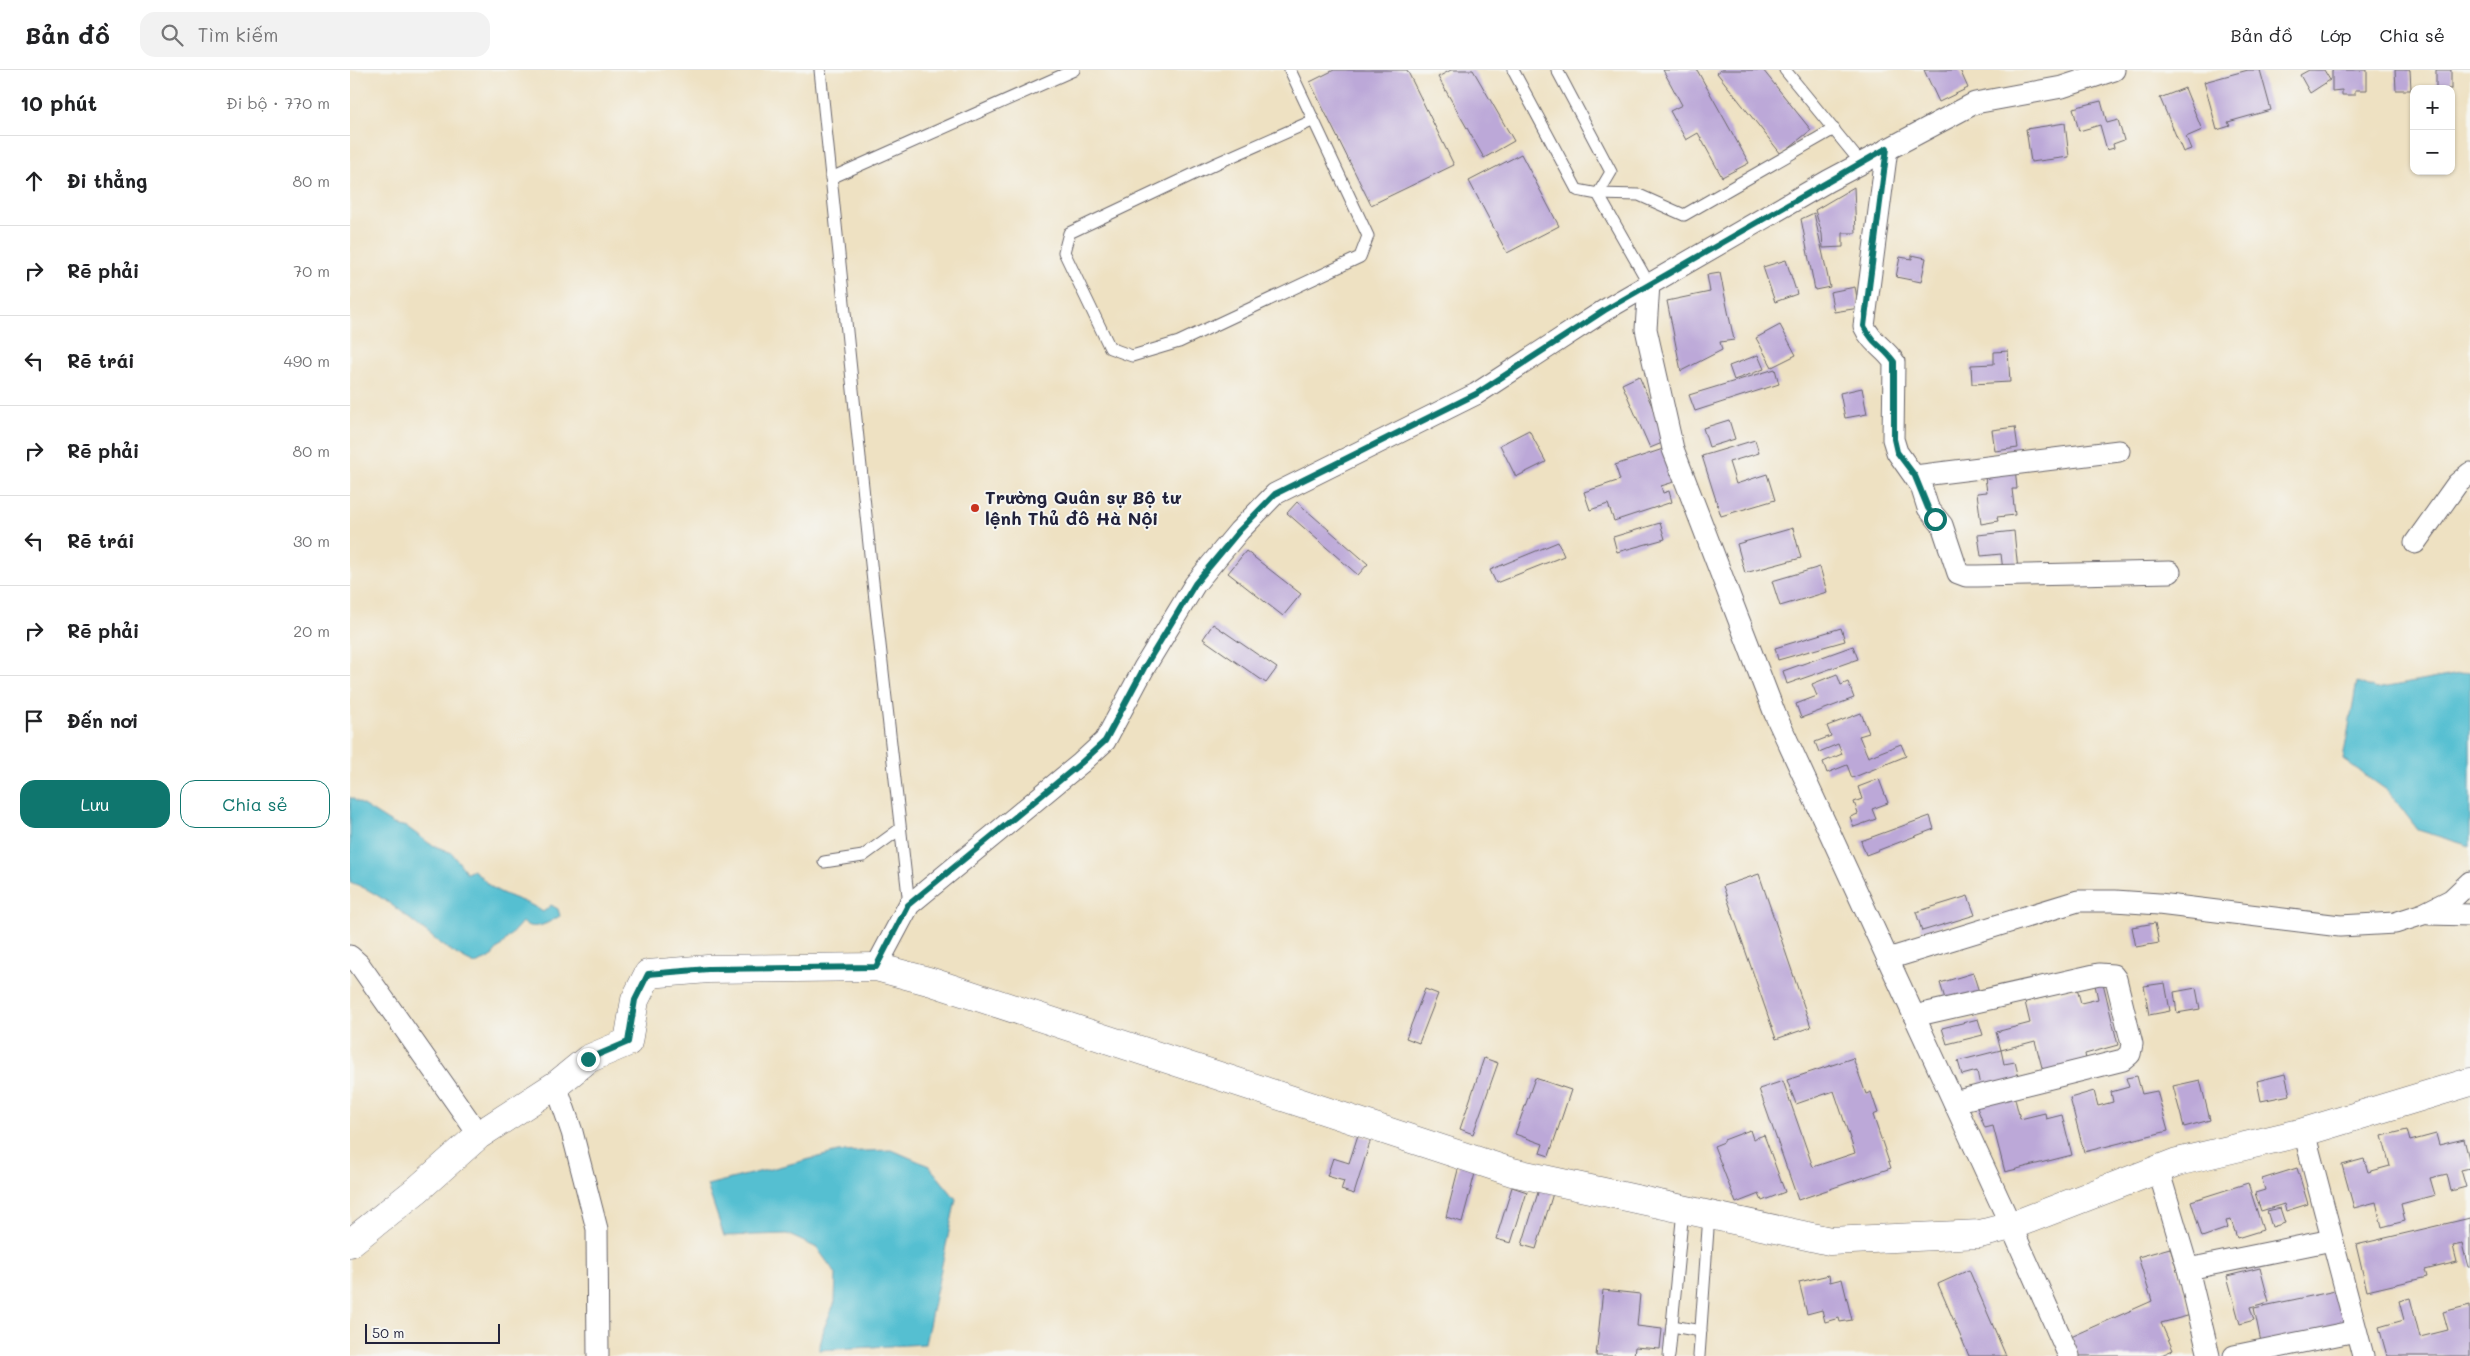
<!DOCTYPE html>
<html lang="vi">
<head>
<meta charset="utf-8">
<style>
  :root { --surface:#fff; --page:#f2f2f2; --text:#202124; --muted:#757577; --line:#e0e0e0; --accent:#0f766e }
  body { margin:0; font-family:Mali,sans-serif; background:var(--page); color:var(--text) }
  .controls { position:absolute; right:15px; top:15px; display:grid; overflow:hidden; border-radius:10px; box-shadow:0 1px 4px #0004 }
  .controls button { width:45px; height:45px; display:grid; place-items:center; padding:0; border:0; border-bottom:1px solid var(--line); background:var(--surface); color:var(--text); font:25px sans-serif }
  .scale { position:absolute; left:15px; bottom:12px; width:135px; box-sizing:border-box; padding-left:5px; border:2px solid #22223b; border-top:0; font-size:14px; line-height:18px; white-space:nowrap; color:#22223b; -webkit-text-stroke:4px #f6f6f2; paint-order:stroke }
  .stop { position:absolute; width:15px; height:15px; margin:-11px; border:4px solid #0f766e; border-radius:50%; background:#fff }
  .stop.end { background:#0f766e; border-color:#fff; box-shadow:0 1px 5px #0008 }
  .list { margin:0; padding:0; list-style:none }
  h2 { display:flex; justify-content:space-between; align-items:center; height:65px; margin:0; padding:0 20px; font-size:21px }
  h2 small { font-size:16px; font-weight:400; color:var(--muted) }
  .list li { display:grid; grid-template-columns:32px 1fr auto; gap:15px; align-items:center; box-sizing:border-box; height:90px; padding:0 20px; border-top:1px solid var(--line) }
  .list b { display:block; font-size:19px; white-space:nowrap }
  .list em { font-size:16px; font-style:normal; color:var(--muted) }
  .actions { display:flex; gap:10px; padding:15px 20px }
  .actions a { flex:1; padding:11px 0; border:1px solid var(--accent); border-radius:15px; text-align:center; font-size:18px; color:var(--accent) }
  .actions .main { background:var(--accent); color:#fff }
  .icon { flex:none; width:28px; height:28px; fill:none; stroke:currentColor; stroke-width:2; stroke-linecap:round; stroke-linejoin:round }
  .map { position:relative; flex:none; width:2120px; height:1286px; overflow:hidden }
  header { display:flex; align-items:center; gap:30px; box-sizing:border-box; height:70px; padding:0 25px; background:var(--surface); border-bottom:1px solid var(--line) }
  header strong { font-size:24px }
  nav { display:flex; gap:28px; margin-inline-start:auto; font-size:18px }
  .search { width:350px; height:45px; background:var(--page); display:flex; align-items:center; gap:12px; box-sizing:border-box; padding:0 18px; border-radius:15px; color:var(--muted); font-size:19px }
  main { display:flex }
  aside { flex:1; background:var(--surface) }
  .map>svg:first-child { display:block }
  .water { fill:#55bfd1; stroke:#3c7086 }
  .building { fill:#bca8d8 }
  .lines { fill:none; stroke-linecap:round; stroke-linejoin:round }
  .service-casing { stroke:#69656a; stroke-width:13 }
  .minor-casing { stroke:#69656a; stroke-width:23 }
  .tertiary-casing { stroke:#69656a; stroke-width:29 }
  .service { stroke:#fff; stroke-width:11 }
  .minor { stroke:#fff; stroke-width:21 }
  .tertiary { stroke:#fff; stroke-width:28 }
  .route { stroke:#0f766e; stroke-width:6 }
  .poi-dot { fill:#c8321e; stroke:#f6f6f2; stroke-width:2 }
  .labels { text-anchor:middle; stroke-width:4; stroke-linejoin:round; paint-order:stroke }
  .poi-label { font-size:18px; font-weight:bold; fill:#22223b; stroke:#f6f6f2; text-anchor:start }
</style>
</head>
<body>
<header>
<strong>Bản đồ</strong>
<div class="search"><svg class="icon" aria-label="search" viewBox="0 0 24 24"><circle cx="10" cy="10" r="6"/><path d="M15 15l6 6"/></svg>Tìm kiếm</div>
<nav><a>Bản đồ</a><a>Lớp</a><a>Chia sẻ</a></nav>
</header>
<main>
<aside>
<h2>10 phút<small>Đi bộ · 770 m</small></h2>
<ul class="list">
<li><svg class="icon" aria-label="ahead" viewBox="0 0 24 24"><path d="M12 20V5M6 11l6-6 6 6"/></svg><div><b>Đi thẳng</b></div><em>80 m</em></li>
<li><svg class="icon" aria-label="right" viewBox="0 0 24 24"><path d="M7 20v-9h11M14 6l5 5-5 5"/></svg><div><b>Rẽ phải</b></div><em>70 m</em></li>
<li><svg class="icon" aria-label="left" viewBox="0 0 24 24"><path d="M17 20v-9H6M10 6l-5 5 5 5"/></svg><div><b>Rẽ trái</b></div><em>490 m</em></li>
<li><svg class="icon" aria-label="right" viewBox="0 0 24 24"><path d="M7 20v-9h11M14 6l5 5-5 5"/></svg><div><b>Rẽ phải</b></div><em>80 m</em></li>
<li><svg class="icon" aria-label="left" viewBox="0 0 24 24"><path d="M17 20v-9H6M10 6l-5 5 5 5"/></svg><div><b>Rẽ trái</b></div><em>30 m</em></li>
<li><svg class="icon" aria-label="right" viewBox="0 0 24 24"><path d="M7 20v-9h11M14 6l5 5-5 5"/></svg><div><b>Rẽ phải</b></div><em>20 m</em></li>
<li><svg class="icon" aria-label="arrive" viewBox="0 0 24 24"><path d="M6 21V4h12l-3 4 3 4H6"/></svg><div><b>Đến nơi</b></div></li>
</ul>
<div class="actions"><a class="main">Lưu</a><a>Chia sẻ</a></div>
</aside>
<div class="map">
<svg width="2120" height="1286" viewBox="0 0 2120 1286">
  <rect width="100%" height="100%" fill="#f6f6f2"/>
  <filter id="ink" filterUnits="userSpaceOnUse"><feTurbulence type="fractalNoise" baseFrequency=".02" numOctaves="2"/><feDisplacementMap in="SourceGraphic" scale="10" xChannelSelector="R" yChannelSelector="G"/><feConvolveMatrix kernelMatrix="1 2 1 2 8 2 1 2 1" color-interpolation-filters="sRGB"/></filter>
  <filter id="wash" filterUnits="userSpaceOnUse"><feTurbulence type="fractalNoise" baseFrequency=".0096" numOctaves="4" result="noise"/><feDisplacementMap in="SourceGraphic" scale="20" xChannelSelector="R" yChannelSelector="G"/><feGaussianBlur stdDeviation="1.12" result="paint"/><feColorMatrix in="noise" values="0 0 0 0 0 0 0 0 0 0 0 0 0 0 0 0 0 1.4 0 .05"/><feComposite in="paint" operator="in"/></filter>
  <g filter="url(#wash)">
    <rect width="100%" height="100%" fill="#eee1c2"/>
    <g class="water">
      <path d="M2120 602V776L2068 760 2038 721 1993 689 2007 612 2026 619Z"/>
      <path d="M0 727 43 754 57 757 80 774 102 783 117 803 123 800C130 804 134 811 140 816 154 827 177 830 193 842L201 835 208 839 210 846C198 853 184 862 172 852L140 888 125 894C79 874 48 829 0 812Z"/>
      <path d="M542 1080 579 1096 606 1129 575 1274 469 1280 474 1258 485 1232 486 1204 467 1178 437 1164 374 1166 357 1115 488 1082Z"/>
    </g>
    <g id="blocks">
      <g class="building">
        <path d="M984 0H1057L1104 95 1021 135 960 12Z"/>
        <path d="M1101 0H1123L1164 71 1134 88 1088 7Z"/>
        <path d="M1313 0H1347L1399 93 1372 107 1348 63 1336 70 1320 41 1332 35Z"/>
        <path d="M1371 0H1413L1461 60 1431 84 1367 3Z"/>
        <path d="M1574 0H1610L1618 18 1589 32Z"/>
        <path d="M1898 0H1910L1921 40 1878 52 1880 56 1867 60 1854 12Z"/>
        <path d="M1959 0H1974L1980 10 1960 23 1950 5Z"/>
        <path d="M1982 0H2017V20H2005V25H1992V20L1982 21Z"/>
        <path d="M2045 0H2060L2061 20H2046Z"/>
        <rect x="2086" y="0" width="15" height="19"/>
        <path d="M1835 18 1852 60 1836 67 1841 79 1833 82 1810 28Z"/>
        <path d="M1751 31 1757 53 1768 50 1774 70 1763 74 1764 78 1757 80 1750 55 1729 61 1723 38Z"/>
        <path d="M1715 53 1719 87 1681 92 1676 59Z"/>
        <path d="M1171 84 1209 156 1157 183 1119 111Z"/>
        <path d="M1504 117 1506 163H1493V177L1473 178 1472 164 1465 140Z"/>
        <path d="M1464 143 1480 217 1465 220 1451 149Z"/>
        <path d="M1562 185 1576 188 1571 212 1546 207 1550 187 1562 189Z"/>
        <path d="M1436 190 1447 224 1425 232 1413 197Z"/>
        <path d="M1370 203 1384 270 1370 272 1372 280 1331 301 1317 231 1360 222 1357 205Z"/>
        <path d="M1505 217 1509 238 1484 242 1480 222Z"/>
        <path d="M1430 255 1446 285 1422 297 1406 268Z"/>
        <path d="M1658 281 1660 312 1622 314 1621 295 1644 294V282Z"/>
        <path d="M1408 285 1414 299 1384 310 1379 296Z"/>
        <path d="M1425 299 1429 314 1345 341 1339 325Z"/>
        <path d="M1289 306 1317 371 1300 378 1272 314Z"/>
        <path d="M1512 318 1517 344 1495 348 1490 323Z"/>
        <path d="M1379 350 1385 369 1359 377 1353 358Z"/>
        <path d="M1665 357 1668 378 1645 381 1642 360Z"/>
        <path d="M1179 360 1196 392 1166 407 1150 375Z"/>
        <path d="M1405 370 1409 383 1379 392 1386 414 1417 404 1425 430 1371 446 1352 386Z"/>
        <path d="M1316 378 1327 411 1311 416 1313 423 1319 421 1322 432 1264 451 1258 434 1240 440 1234 422 1270 410 1265 395Z"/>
        <path d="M1665 397 1667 419H1662L1665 445 1647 447 1648 451 1631 454 1627 423 1637 422 1634 400Z"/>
        <path d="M947 432 1018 494 1008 505 937 443Z"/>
        <path d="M1310 453 1315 469 1267 482 1263 467Z"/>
        <path d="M1443 458 1451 488 1395 503 1387 474Z"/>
        <path d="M1664 461 1668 500 1653 501 1651 484 1631 486 1628 465Z"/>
        <path d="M1208 472 1214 486 1146 513 1140 500Z"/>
        <path d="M896 481 951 524 933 546 878 503Z"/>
        <path d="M1470 497 1477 522 1430 536 1422 511Z"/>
        <path d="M863 554 927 598 916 613 853 569Z"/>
        <path d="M1491 558 1495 571 1428 590 1425 578Z"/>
        <path d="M1503 576 1508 589 1437 614 1433 601Z"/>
        <path d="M1487 604 1491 615 1498 612 1504 628 1451 648 1446 634 1467 626 1462 614Z"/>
        <path d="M1511 643 1519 663 1509 666 1518 687 1551 674 1556 686 1502 708 1497 695 1477 703 1473 692 1492 684 1488 674 1469 682 1465 672 1481 666 1477 656Z"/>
        <path d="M1529 709 1538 733 1522 739 1526 749 1504 757 1500 747 1508 744 1504 732 1512 729 1508 717Z"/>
        <path d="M1580 746 1584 759 1516 785 1511 771Z"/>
        <path d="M1409 804 1461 957 1426 969 1373 816Z"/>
        <path d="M1618 826 1625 845 1572 861 1566 842Z"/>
        <path d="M1805 853 1809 873 1786 877 1782 857Z"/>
        <path d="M1623 903 1630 925 1597 935 1590 913Z"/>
        <path d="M1753 913 1768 975 1735 984 1737 995 1694 1005 1685 971 1651 980 1646 962 1680 953 1675 932 1727 919 1731 933 1748 929 1745 915Z"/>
        <path d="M1815 913 1820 941 1799 945 1794 916Z"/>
        <path d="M1846 918 1850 939 1827 943 1824 922Z"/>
        <path d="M1075 919 1088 924 1069 973 1056 968Z"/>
        <path d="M1628 949 1633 965 1597 974 1592 958Z"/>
        <path d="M1651 980 1654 994 1665 992 1670 1012 1630 1016 1627 1001 1612 1005 1608 991Z"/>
        <path d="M1134 988 1148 993 1123 1064 1110 1059Z"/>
        <path d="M1503 988 1516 1024 1521 1022 1528 1043 1523 1045 1541 1098 1448 1130 1409 1019 1433 1011 1463 1097 1505 1083 1484 1021 1446 1034 1437 1010Z"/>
        <path d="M1935 1004 1940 1025 1911 1031 1907 1011Z"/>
        <path d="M1787 1006 1792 1024 1807 1021 1818 1061 1734 1082 1720 1028 1744 1021 1748 1036 1763 1032 1761 1022 1779 1017 1776 1008Z"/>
        <path d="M1185 1008 1221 1020 1199 1086 1190 1083 1193 1074 1165 1064Z"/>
        <path d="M1850 1010 1860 1050 1834 1057 1823 1016Z"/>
        <path d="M1664 1025 1670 1049 1695 1043 1696 1049 1712 1045 1722 1085 1655 1102 1643 1056 1635 1058 1626 1035Z"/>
        <path d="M1400 1060 1403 1069 1414 1065 1435 1122 1412 1131 1409 1124 1386 1133 1364 1076 1374 1072V1070Z"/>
        <path d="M2057 1060 2060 1071 2086 1064 2089 1075 2114 1069 2120 1093V1098L2111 1100 2116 1117 2101 1121 2097 1104 2080 1108 2085 1125 2051 1134 2055 1151 2032 1157 2026 1132 2004 1138 1992 1095 2014 1089 2018 1102 2040 1096 2032 1066Z"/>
        <path d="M1008 1065 1021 1069 1004 1124 991 1120 994 1111 977 1106 983 1088 999 1093Z"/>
        <path d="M1110 1092 1127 1096 1112 1152 1096 1147Z"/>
        <path d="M1947 1098 1958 1134 1936 1141 1934 1134 1911 1141 1905 1123 1915 1120 1912 1109Z"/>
        <path d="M1898 1113 1913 1160 1887 1168 1881 1150 1876 1151 1878 1158 1852 1167 1841 1131Z"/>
        <path d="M1190 1116 1204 1120 1186 1179 1172 1175Z"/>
        <path d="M1162 1117 1177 1122 1161 1173 1146 1169Z"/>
        <path d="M1930 1138 1935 1153 1922 1157 1917 1141Z"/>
        <path d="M2120 1148V1197H2118L2112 1174 2103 1176 2107 1192 2075 1200 2077 1207 2017 1221 2006 1175Z"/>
        <path d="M1820 1178 1841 1245 1811 1253 1823 1280 1809 1286H1729L1721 1267 1802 1231 1788 1187Z"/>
        <path d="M1910 1198 1919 1232 1900 1237 1904 1250 1890 1254 1877 1206Z"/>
        <path d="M1619 1200 1656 1286H1619L1588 1214Z"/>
        <path d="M1479 1205 1480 1212 1492 1209 1502 1250 1490 1252 1489 1248 1475 1252 1472 1240 1457 1244 1449 1212Z"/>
        <path d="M1253 1220 1290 1224 1287 1256 1312 1259 1310 1279 1285 1277 1284 1286H1246Z"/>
        <path d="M1990 1220 1998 1259 1912 1277 1904 1238Z"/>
        <path d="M2060 1228 2070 1267 2098 1260 2093 1242 2120 1235V1286H2037L2029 1257 2054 1250 2049 1231Z"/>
      </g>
    </g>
  </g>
  <g filter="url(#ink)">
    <use href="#blocks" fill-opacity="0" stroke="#69656a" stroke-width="1"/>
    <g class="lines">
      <defs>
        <g id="service">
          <path d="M470 0 521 494 559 835"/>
          <path d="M940 0 1018 166 1010 187 829 272 782 286 760 278 714 182 719 163 867 93 962 51"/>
          <path d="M1163 0 1227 120 1248 124 1261 102 1207 0"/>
          <path d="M1435 0 1511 93"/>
          <path d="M481 108 724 0"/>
          <path d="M1248 124 1289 125 1334 145 1484 59"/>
          <path d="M1248 124 1299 214"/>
          <path d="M474 792 513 786 550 759"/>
          <path d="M1322 1256 1351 1261"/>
          <path d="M1319 1286 1333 1140"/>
          <path d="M1349 1286 1359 1145"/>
        </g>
        <g id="minor">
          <path d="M1537 79 1514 256C1523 275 1534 277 1544 292L1543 369 1547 382 1571 416 1578 438 1592 455 1608 503 1616 506H1627L1820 502"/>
          <path d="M1299 214 1296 259 1323 379 1425 644 1661 1156 1719 1286"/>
          <path d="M1565 406 1769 381"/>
          <path d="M2065 473 2107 414 2120 403"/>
          <path d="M2079 844 2120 845"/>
          <path d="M0 886 9 894 129 1065"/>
          <path d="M1538 889 1728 831H1765L1809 834 1990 856 2045 853 2073 844 2101 830 2120 812"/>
          <path d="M526 897 559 835 731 693 755 671 794 598 845 514 889 461 925 424 1126 324 1255 240 1478 111 1625 33 1712 17 1764 0"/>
          <path d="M1564 946 1749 904 1763 905 1766 909 1782 974 1780 984 1773 990 1604 1032"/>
          <path d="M206 1015 222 1062 247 1159 248 1286"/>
          <path d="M1954 1062 2013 1286"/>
          <path d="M1808 1099 1838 1199 1859 1286"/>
          <path d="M1838 1199 1982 1170"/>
          <path d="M1884 1286 2006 1261"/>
        </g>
        <path id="tertiary" d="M0 1173 68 1119 129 1065 206 1015 238 989 278 972 285 930 298 904 358 899 526 897 582 912 1162 1102 1480 1171 1630 1164 1661 1156 1827 1092 1954 1062 2120 1012"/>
      </defs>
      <use href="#service" class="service-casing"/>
      <use href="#minor" class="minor-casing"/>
      <use href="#tertiary" class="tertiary-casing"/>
      <use href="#service" class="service"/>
      <use href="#minor" class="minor"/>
      <use href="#tertiary" class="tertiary"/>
    </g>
  </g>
  <g class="lines" filter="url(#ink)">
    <path class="route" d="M238 989 278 972 285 930 298 904 358 899 526 897 558 835 731 693 755 671 794 598 845 514 889 461 925 424 1126 324 1255 240 1537 78 1514 256C1523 275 1534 277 1544 292V369L1547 382 1565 406 1578 438 1585 449"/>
  </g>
  <circle class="poi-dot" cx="625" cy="438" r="5"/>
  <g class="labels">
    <g class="poi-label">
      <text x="635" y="434">Trường Quân sự Bộ tư<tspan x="635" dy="21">lệnh Thủ đô Hà Nội</tspan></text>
    </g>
  </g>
</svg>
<div class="controls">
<button>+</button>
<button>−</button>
</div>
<div class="scale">50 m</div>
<div class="stop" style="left:1585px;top:449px"></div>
<div class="stop end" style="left:238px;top:989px"></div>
</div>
</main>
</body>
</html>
